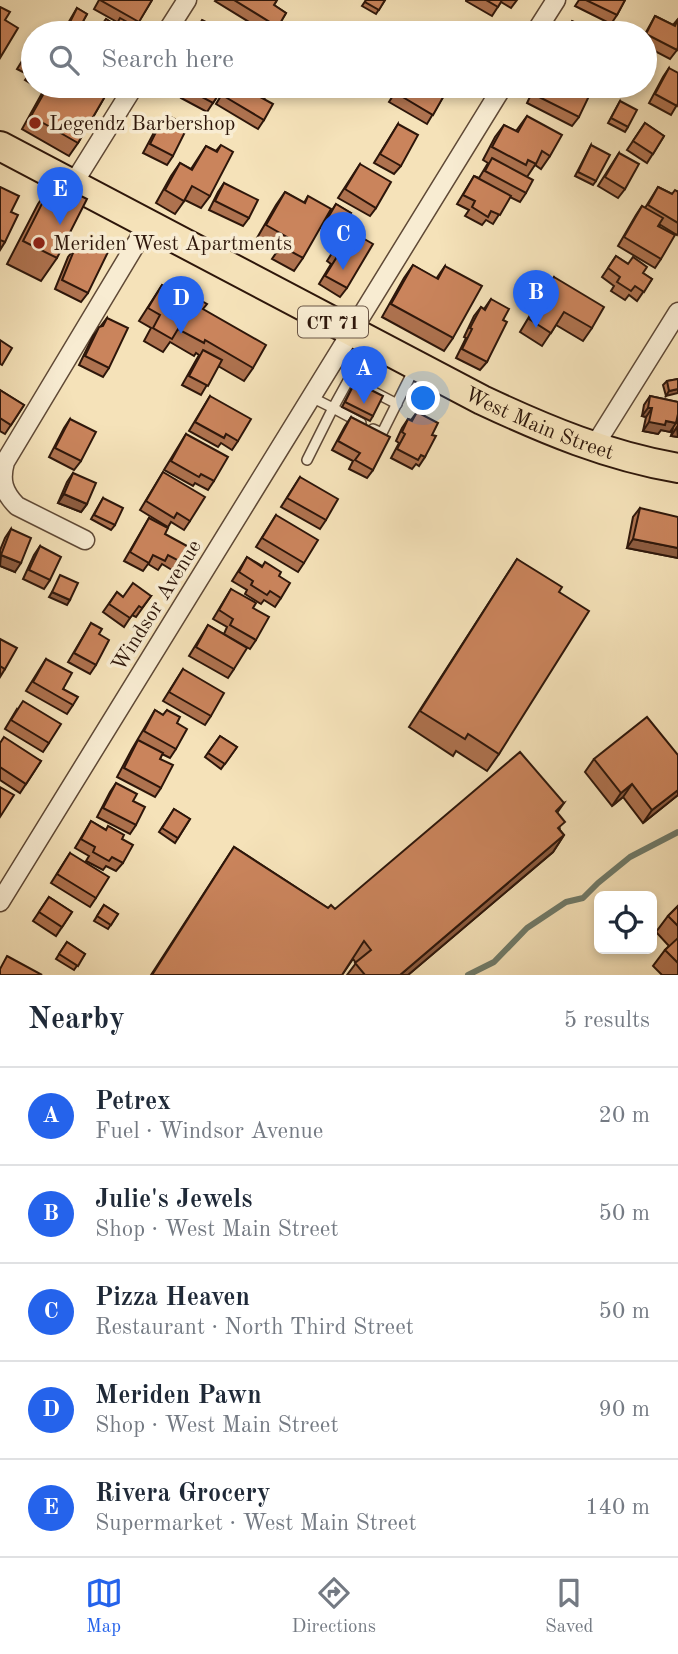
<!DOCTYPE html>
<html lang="en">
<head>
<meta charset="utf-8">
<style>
  :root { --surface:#fff; --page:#f6f6f7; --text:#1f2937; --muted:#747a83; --line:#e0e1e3; --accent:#2563eb }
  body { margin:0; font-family:"Old Standard TT",serif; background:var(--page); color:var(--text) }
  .controls { position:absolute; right:21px; bottom:21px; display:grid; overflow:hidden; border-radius:10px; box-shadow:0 4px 10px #0003 }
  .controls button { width:63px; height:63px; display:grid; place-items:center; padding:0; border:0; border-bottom:2px solid var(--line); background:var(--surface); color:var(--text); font:35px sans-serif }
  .you { position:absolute; left:424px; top:399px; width:24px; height:24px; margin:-18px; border:5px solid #fff; border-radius:50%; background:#1a73e8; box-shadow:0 0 0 10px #1a73e833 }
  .badge { display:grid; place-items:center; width:46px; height:46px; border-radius:50%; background:var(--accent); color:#fff; font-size:23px; font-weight:700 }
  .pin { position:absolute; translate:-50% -58px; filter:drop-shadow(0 2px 4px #0008) }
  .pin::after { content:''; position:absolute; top:37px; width:24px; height:21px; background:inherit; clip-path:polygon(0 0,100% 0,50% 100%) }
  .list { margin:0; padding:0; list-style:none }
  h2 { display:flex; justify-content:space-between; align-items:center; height:91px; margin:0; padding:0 28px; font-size:30px }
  h2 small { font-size:23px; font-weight:400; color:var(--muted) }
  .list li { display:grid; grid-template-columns:46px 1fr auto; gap:21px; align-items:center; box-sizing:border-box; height:98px; padding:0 28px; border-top:2px solid var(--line) }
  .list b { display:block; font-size:26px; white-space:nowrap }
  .list p { margin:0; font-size:23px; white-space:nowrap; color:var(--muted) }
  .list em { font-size:23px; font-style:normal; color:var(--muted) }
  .icon { flex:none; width:38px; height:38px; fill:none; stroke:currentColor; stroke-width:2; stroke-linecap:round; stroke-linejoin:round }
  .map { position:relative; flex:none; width:678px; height:975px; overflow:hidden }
  .search { position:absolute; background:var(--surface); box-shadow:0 4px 10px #0003; left:21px; right:21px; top:21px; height:77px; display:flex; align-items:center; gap:18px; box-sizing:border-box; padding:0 24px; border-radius:38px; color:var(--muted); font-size:26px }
  .sheet { height:581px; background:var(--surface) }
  nav { display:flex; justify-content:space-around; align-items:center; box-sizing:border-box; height:98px; border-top:2px solid var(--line); background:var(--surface); font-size:19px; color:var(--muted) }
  nav a { display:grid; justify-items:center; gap:4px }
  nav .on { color:var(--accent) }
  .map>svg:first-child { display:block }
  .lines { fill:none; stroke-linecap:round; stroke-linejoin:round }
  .stream { stroke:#707b6a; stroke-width:6 }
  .service-casing { stroke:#5f4936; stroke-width:12 }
  .minor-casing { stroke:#5f4936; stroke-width:21 }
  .primary-casing { stroke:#2d160a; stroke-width:32 }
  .service { stroke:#f8ecd2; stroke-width:9 }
  .minor { stroke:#f8ecd2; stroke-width:18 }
  .primary { stroke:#f5e2b9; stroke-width:28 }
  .wall { fill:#ae724f; stroke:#2d160a; stroke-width:2 }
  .shaded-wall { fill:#8d5c40; stroke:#2d160a; stroke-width:2 }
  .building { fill:#ca845c; stroke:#2d160a; stroke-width:2 }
  .poi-dot { fill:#8f2418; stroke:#f8ecd2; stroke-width:2.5 }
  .labels { text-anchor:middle; stroke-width:7; stroke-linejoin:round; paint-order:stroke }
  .shield { fill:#f8ecd2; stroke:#6a5646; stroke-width:2 }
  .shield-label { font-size:19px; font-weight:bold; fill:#2d160a }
  .poi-label { font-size:21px; fill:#2d160a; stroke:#f8ecd2; text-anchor:start }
  .street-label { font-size:21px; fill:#2d160a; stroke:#f8ecd2 }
</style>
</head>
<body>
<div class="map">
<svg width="678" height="975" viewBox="0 0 678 975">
  <rect width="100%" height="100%" fill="#f5e2b9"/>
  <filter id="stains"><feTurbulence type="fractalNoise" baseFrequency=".00286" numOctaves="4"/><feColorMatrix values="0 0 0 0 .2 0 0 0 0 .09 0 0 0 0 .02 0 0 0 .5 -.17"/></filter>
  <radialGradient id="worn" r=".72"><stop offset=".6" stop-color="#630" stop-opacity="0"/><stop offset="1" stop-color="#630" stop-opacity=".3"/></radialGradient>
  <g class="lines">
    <path class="stream" d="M468 975 494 962 527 928 566 902 583 898 598 883 630 857 678 832"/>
    <defs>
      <g id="service">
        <path d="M361 423 333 408 349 379 397 404"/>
        <path d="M373 429 382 433 415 367"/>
        <path d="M307 460 333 408 311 397"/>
      </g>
      <g id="minor">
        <path d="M166 33 187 0"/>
        <path d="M535 33 556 0"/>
        <path d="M73 184 134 86"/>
        <path d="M593 448 678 312"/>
        <path d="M85 540 17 506C3 492 0 480 5 462L148 224"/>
        <path d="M0 902 503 86"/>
      </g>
      <g id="primary">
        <path id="s1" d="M0 146 482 400C546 430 608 456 678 468"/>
      </g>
    </defs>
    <use href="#service" class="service-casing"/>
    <use href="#minor" class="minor-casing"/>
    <use href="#primary" class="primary-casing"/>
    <use href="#service" class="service"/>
    <use href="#minor" class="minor"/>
    <use href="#primary" class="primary"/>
  </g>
  <g class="wall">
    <path d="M99 0H152L133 31 127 27 126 28 134 33H96L106 19 115 25 117 22 94 9Z"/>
    <path d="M216 0H277L274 5 286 13 273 33H267L215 1Z"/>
    <path d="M366 0H385L376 14 362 6Z"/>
    <path d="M466 0H517L511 8 501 2 492 16 466 1Z"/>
    <path d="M579 0H625L617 15 611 24 575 6Z"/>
    <path d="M77 8 87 14 76 33H70L64 30Z"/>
    <path d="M655 16 673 25 678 19 677 50 670 59 645 46V34Z"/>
    <path d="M32 45H33V85L25 80 29 75 17 69Z"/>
    <path d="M669 68 678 103 671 115 649 103 663 77Z"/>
    <path d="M46 86H111L78 143 69 156 22 129Z"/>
    <path d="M175 86H224L207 112 181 98 183 94 173 89Z"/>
    <path d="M227 86H273L264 99V120L258 129 216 104Z"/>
    <path d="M399 86H457L450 94 446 92 427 124 389 102Z"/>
    <path d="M535 86H574L579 117 572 126 527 103Z"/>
    <path d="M620 101 628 127 625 132 608 123Z"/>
    <path d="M165 114 173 156 167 165 143 153 159 123Z"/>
    <path d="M527 116 550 156 541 169 535 165 527 177 526 193 520 202 510 197 493 224 486 220 482 225 465 216 469 210 457 204 474 176 479 178 488 163 483 160 495 137 504 125 516 131Z"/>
    <path d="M645 123 664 136 647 163 627 150Z"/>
    <path d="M398 124 401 166 394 174 374 163Z"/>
    <path d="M221 145 210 196 201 208 185 200 175 214 156 203 171 176 180 163 191 169 206 146 216 151Z"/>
    <path d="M591 145 596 181 593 185 575 176Z"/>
    <path d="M619 153 625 189 618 198 598 186Z"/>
    <path d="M360 164 376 208 370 216 338 198Z"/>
    <path d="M53 182 57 258 41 281 7 264 38 204Z"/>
    <path d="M224 183 249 218 243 226 209 210 218 192Z"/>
    <path d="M0 187 11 212 5 242 0 250Z"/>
    <path d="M658 187 672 194 678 191V233L677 235 659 224 661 259 655 268 618 246 636 215 642 206 645 208Z"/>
    <path d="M285 192 304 203 308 196 303 258 294 271 272 259 278 250 257 238 276 205Z"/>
    <path d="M336 204 351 213 337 235 322 226Z"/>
    <path d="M347 229V288L340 297 319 284 331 264 327 261Z"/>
    <path d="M85 241 88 293 81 302 55 289 68 257 75 248 79 250Z"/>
    <path d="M616 256 652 279 637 301 629 295 625 300 611 291 614 286 602 277Z"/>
    <path d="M413 265 436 279 445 266 453 338 444 351 382 317 404 278Z"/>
    <path d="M554 277 592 328 583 341 556 325 542 346 520 332 545 290Z"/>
    <path d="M162 285 203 309 253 368 244 381 218 366 201 395 182 385 199 355 196 353 194 356 170 342 163 352 144 341 151 328 139 321Z"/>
    <path d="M491 299 503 320 487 362 480 370 456 358 466 338 464 337 474 316 481 307 484 309Z"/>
    <path d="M107 318 109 368 103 377 79 365 93 336Z"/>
    <path d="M678 379 666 396 663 385 667 381Z"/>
    <path d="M355 382 373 416 370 421 342 407Z"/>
    <path d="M0 390 24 405 5 434 0 431Z"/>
    <path d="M210 396 238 441 232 450 221 443 218 447 189 431Z"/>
    <path d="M650 396 678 402V437L671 436 673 428 670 432 661 430 658 434 643 431 646 417 642 416 644 405Z"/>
    <path d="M417 412 432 435 425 457 419 466 416 464 412 469 391 458 399 443 396 441 402 428 408 419 411 420Z"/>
    <path d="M351 417 373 470 367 478 349 469 353 461 332 450 345 426Z"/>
    <path d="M70 419 81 461 74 470 49 457 64 428Z"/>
    <path d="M186 434 214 481 208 490 195 483 193 486 164 470Z"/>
    <path d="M163 472 190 521 184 530 171 522 168 527 140 510Z"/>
    <path d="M73 473 87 504 81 512 58 503 67 482Z"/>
    <path d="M300 477 326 520 320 529 281 507Z"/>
    <path d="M103 498 115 525 111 530 91 519Z"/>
    <path d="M640 508 678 558 627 548 633 517Z"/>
    <path d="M276 515 304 563 298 572 256 547Z"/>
    <path d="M149 518 165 534 179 561 172 570 162 564 158 570 148 564 143 571 124 561Z"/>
    <path d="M11 529 15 572 0 566V550L5 538Z"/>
    <path d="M40 546 50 580 44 589 23 579 34 555Z"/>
    <path d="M247 557 279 576 281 598 275 607 264 600 261 604 245 594 247 590 232 581Z"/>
    <path d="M517 559 559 592 499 754 487 771 456 751 453 756 409 727Z"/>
    <path d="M231 589 253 608 256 640 250 649 224 634 234 669 228 678 189 656 208 625 224 634 227 627 213 619Z"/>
    <path d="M117 592 123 597 151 596 136 617 132 615 124 627 103 612Z"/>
    <path d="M91 623 99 634 96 665 90 674 68 662Z"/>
    <path d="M0 639 5 669 0 677Z"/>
    <path d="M46 659 73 705 67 714 26 691Z"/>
    <path d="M183 669 211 716 205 725 163 701Z"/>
    <path d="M17 709 49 743 43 752 5 729Z"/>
    <path d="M155 710 163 715 167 710 177 723 176 749 170 758 162 754 160 759 161 788 155 797 117 777 132 749Z"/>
    <path d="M220 736 237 747 221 769 205 757Z"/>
    <path d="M0 742 41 761 20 793 0 780Z"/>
    <path d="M678 755V795L643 823 623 797 612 806 585 772 594 759Z"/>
    <path d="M116 783 133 801 136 825 130 834 97 817 110 792Z"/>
    <path d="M564 803 557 813 560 830 564 835 553 852 408 975H347L356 963 353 959 342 975H151L234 847 328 908 335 909Z"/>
    <path d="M174 809 190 819 175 843 159 832Z"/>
    <path d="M91 821 122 839 123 863 116 871 106 866 103 870 86 861 89 856 75 848Z"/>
    <path d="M70 853 96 898 90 907 51 883Z"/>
    <path d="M49 897 72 912 56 936 33 921Z"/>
    <path d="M104 905 118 914 108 929 94 921Z"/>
    <path d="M678 906V975H662L653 966 665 950 669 946 656 932 668 916Z"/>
    <path d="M67 942 85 954 74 970 56 959Z"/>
  </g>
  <g class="shaded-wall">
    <path d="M678 389V393L666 396 669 391Z"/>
    <path d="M648 408H652L646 417 642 416Z"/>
    <path d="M666 421 676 423 670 432 661 430 658 434 643 431 649 422Z"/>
    <path d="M677 427 678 437 671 436Z"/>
    <path d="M64 494 87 504 81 512 58 503Z"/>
    <path d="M633 539 678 548V558L627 548Z"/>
    <path d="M1 555 21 563 15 572 0 566Z"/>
    <path d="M52 592 70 600 67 605 49 597Z"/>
    <path d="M632 784 623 797 612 806 621 793Z"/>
    <path d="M678 790V795L643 823 652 810Z"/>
    <path d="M564 835 553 852 408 975H400Z"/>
  </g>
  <g class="building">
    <path d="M100 0H152L139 22Z"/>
    <path d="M234 0H277L274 5 286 13 278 27Z"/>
    <path d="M366 0H385L379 10 365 2Z"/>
    <path d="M486 0H502L498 7Z"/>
    <path d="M586 0H625L617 15Z"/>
    <path d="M0 7 10 12 5 20 18 28 0 58Z"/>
    <path d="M77 8 87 14 78 31 68 26Z"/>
    <path d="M655 16 675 26 678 19V47L677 50 646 34Z"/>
    <path d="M120 18 129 23 126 28 134 33H97L106 19 116 25Z"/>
    <path d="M202 20 226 33H195Z"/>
    <path d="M572 21 596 33H565Z"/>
    <path d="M444 23 464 33H438Z"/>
    <path d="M32 45H33V66L24 60Z"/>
    <path d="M669 68 678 73V103L677 106 655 94Z"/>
    <path d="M48 86H111L78 143 31 116Z"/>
    <path d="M189 86H224L213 103 187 89Z"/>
    <path d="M227 86H232L238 89 240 86 273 104 264 120 222 95Z"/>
    <path d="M262 86H273L270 91Z"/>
    <path d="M400 86H435L446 92 433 115 396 93Z"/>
    <path d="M537 86H574L590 94 579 117 533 94Z"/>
    <path d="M620 101 637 110 628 127 611 118Z"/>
    <path d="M165 114 188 126 173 156 150 144Z"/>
    <path d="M527 116 562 135 550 156 542 151 536 164 528 160 526 165 492 147 504 125 518 132Z"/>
    <path d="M645 123 664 136 653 154 633 141Z"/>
    <path d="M398 124 418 135 401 166 380 154Z"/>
    <path d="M221 145 233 152 210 196 192 186 184 201 165 190 180 163 192 170 206 146 217 152Z"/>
    <path d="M591 145 610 155 596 181 578 172Z"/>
    <path d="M619 153 639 164 625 189 605 177Z"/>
    <path d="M492 158 533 180 526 193 485 171Z"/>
    <path d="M360 164 391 182 376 208 345 189Z"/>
    <path d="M474 176 511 196 500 215 491 211 488 217 472 207 475 201 463 195Z"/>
    <path d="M53 182 87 199 57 258 23 241Z"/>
    <path d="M224 183 258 200 249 218 215 201Z"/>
    <path d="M0 187 19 196 11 212 18 215 5 242 0 240Z"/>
    <path d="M658 187 672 194 675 190 678 192V223L648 205Z"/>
    <path d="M285 192 305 203 308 196 331 209 303 258 281 246 287 237 266 225Z"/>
    <path d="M336 204 351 213 341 231 326 221Z"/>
    <path d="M642 206 663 218 658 226 675 235 661 259 624 237Z"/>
    <path d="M347 229 373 244 347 288 325 276 338 255 333 252Z"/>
    <path d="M85 241 108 252 88 293 62 280 75 248 80 251Z"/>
    <path d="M616 256 628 264 633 257 647 267 643 273 652 279 644 292 635 286 631 291 617 282 620 277 608 268Z"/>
    <path d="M413 265 438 279 445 266 482 286 453 338 391 304Z"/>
    <path d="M554 277 604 307 592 328 564 312 551 333 529 319Z"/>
    <path d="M162 285 187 300 191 295 207 304 203 309 266 345 253 368 205 340 204 343 178 329 172 339 153 328 160 315 148 308Z"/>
    <path d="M491 299 509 309 503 320 507 322 487 362 462 349 472 329 470 328 481 307 485 310Z"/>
    <path d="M107 318 128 328 109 368 85 356 99 327 103 326Z"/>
    <path d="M0 340 12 348 2 365 0 364Z"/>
    <path d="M203 350 222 360 208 386 189 376Z"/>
    <path d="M678 379V389L669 391 667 381Z"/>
    <path d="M355 382 383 396 373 416 345 402Z"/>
    <path d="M0 390 24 405 11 425 0 418Z"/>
    <path d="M210 396 251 419 238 441 226 434 224 438 195 422Z"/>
    <path d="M650 396 678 402V414L676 423 666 421 665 425 649 422 652 408H648Z"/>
    <path d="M417 412 438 423 432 435 436 436 425 457 421 455 418 460 397 449 405 434 402 432 408 419 412 421Z"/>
    <path d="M351 417 390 437 373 470 355 460 360 453 338 441Z"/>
    <path d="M70 419 96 432 81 461 55 448Z"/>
    <path d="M186 434 228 457 214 481 201 474 199 477 171 461Z"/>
    <path d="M163 472 205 497 190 521 177 513 174 518 146 501Z"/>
    <path d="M73 473 96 483 87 504 64 494Z"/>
    <path d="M300 477 338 499 326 520 287 498Z"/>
    <path d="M103 498 123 508 115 525 94 515Z"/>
    <path d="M640 508 678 517V548L633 539Z"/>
    <path d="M276 515 318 540 304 563 262 538Z"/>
    <path d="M149 518 168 528 165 534 187 546 179 561 168 555 165 561 153 555 149 563 130 552Z"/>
    <path d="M11 529 31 538 21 563 1 555Z"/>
    <path d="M40 546 61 557 50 580 29 570Z"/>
    <path d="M247 557 262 567 265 562 281 572 279 576 290 583 281 598 270 591 267 595 251 585 253 581 239 572Z"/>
    <path d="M517 559 562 587 559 592 589 611 499 754 468 734 465 739 420 711Z"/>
    <path d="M60 575 78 583 70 600 52 592Z"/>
    <path d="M133 583 151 596 142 608 139 606 130 618 109 604 117 592 123 597Z"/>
    <path d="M231 589 256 603 253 608 269 617 256 640 230 625 233 619 219 610Z"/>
    <path d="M91 623 102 629 99 634 109 640 96 665 74 653Z"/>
    <path d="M208 625 247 648 234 669 196 647Z"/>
    <path d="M0 639 17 648 5 669 0 666Z"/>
    <path d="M46 659 72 673 63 689 78 697 73 705 33 682Z"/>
    <path d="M183 669 224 693 211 716 169 692Z"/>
    <path d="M23 701 61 724 49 743 11 720Z"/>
    <path d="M155 710 163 715 167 710 180 717 177 723 187 729 176 749 144 731Z"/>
    <path d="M647 717 678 755V790L652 810 632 784 621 793 594 759Z"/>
    <path d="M220 736 237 747 225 764 208 753Z"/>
    <path d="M4 737 41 761 26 784 0 767V743Z"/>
    <path d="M138 740 163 753 160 759 173 765 161 788 124 768Z"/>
    <path d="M520 752 564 803 556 811 565 822 558 828 564 835 400 975H365L355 963 371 950 364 941 342 975H152L234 847 328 908 331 905 335 909Z"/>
    <path d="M116 783 137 794 133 801 145 807 136 825 103 808Z"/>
    <path d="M0 787 14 795 0 817Z"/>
    <path d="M174 809 190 819 178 838 162 828Z"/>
    <path d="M91 821 106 830 108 826 124 835 122 839 133 845 123 863 112 857 109 861 93 852 95 847 81 839Z"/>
    <path d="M70 853 109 877 96 898 57 874Z"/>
    <path d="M49 897 72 912 62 927 39 912Z"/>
    <path d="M104 905 118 914 111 925 97 916Z"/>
    <path d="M678 906V926L668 916Z"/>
    <path d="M678 938V963L665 950Z"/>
    <path d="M67 942 85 954 78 966 59 954Z"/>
    <path d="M7 956 42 975H0V969Z"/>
  </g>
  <g class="poi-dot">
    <circle cx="35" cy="123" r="7"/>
    <circle cx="39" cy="243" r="7"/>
  </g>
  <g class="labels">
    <rect class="shield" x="298" y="306.5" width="70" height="31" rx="5"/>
    <g class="shield-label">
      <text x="333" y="329">CT 71</text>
    </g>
    <g class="poi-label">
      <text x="49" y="130">Legendz Barbershop</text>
      <text x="53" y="250">Meriden West Apartments</text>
    </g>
    <g class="street-label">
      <text dy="7" stroke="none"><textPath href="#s1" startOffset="607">West Main Street</textPath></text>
      <text transform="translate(156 605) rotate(-58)" y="7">Windsor Avenue</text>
    </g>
  </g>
  <rect width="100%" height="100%" filter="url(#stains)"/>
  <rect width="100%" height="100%" fill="url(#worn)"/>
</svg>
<div class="controls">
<button><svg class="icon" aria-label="locate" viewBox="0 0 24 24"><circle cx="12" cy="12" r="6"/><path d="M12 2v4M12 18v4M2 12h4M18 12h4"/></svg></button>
</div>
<div class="you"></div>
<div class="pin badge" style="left:364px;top:404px">A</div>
<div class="pin badge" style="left:536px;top:328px">B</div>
<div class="pin badge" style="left:343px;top:270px">C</div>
<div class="pin badge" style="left:181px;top:334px">D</div>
<div class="pin badge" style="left:60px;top:225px">E</div>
<div class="search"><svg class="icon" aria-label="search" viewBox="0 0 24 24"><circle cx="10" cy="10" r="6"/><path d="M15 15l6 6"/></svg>Search here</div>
</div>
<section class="sheet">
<h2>Nearby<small>5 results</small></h2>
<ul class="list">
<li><span class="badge">A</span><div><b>Petrex</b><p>Fuel · Windsor Avenue</p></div><em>20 m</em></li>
<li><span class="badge">B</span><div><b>Julie's Jewels</b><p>Shop · West Main Street</p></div><em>50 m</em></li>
<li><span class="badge">C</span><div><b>Pizza Heaven</b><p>Restaurant · North Third Street</p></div><em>50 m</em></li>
<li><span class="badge">D</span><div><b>Meriden Pawn</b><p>Shop · West Main Street</p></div><em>90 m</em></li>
<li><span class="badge">E</span><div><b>Rivera Grocery</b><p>Supermarket · West Main Street</p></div><em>140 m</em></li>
</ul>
</section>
<nav>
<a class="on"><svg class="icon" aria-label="map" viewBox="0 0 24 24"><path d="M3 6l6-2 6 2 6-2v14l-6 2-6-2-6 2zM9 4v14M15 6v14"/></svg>Map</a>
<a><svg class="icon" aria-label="directions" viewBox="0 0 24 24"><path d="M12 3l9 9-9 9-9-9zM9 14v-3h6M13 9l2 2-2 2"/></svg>Directions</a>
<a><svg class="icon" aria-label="saved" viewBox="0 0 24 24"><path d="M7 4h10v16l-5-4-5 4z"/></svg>Saved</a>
</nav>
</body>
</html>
